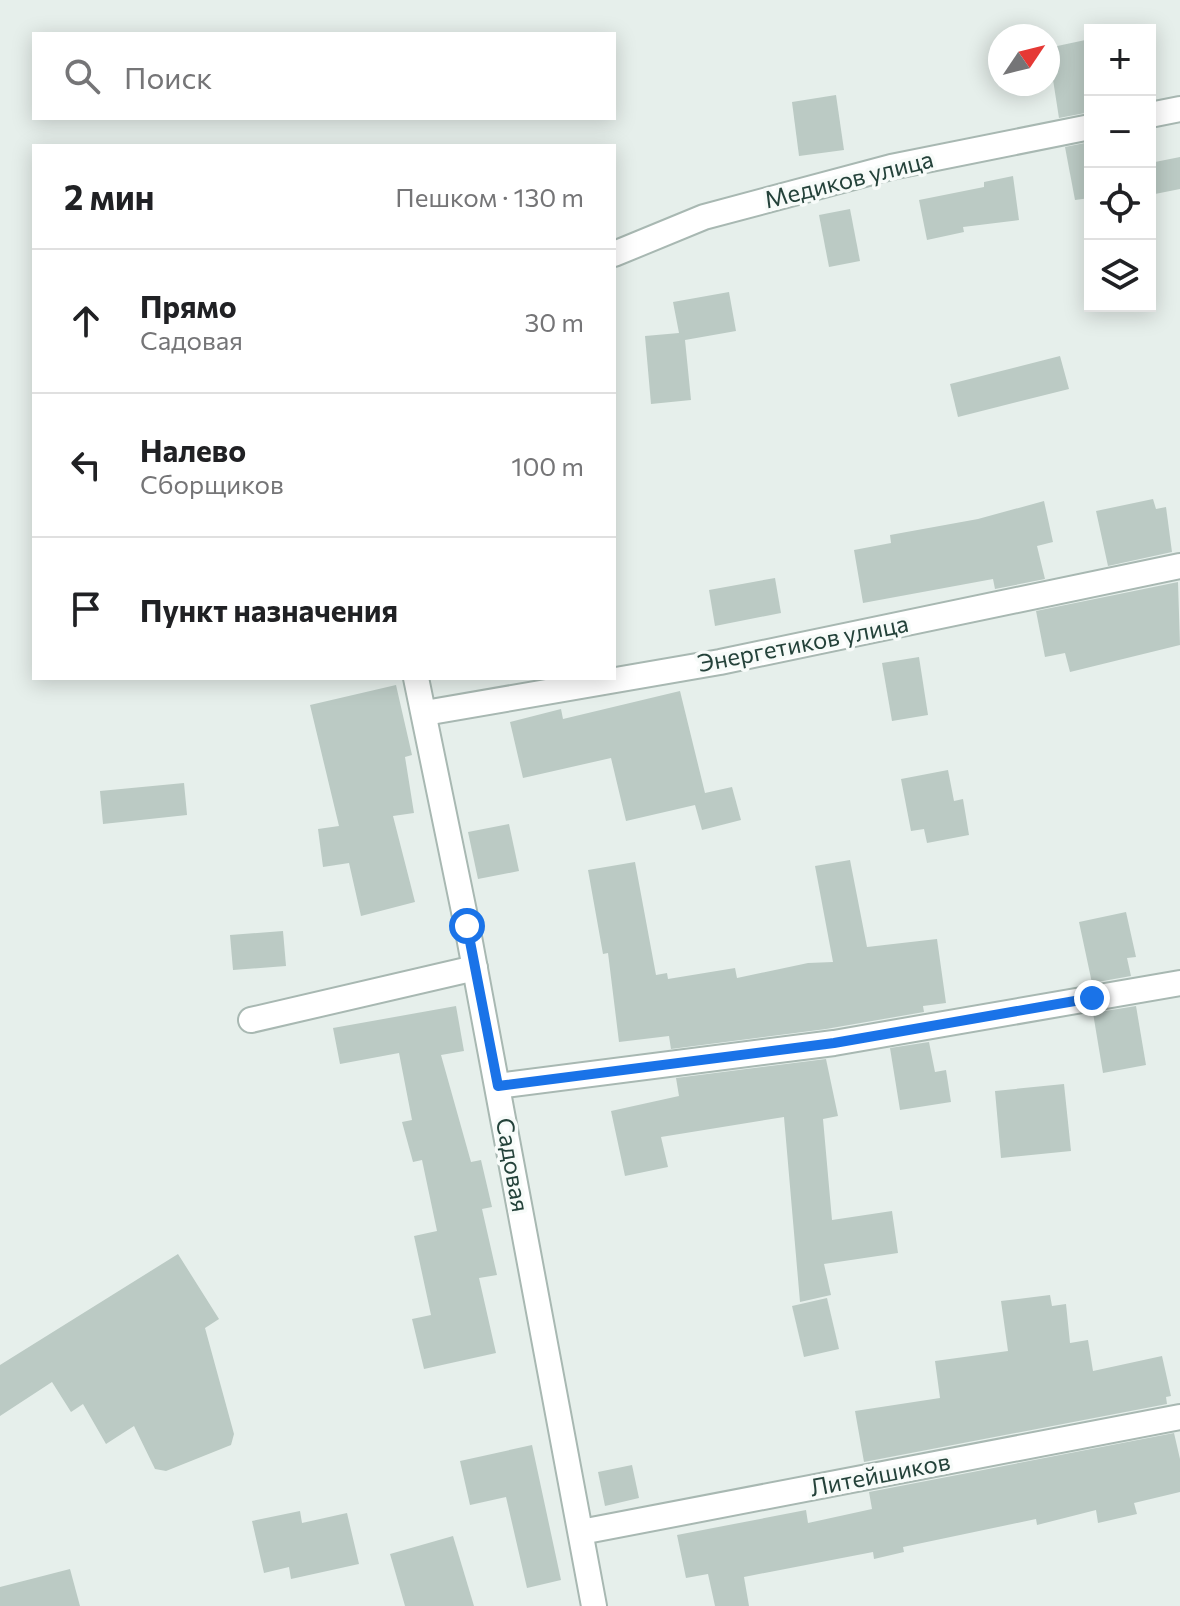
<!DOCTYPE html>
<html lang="ru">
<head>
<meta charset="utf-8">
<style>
  :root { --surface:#fff; --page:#f6f6f6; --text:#202124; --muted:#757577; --line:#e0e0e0 }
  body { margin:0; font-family:Commissioner,sans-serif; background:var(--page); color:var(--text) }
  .controls { position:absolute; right:24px; top:24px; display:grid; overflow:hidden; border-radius:0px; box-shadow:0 4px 20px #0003 }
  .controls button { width:72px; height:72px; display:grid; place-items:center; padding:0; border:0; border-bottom:2px solid var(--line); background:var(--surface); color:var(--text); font:40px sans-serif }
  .compass { position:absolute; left:988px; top:24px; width:72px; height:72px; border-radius:50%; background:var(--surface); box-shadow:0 4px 20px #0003; rotate:55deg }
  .stop { position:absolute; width:24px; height:24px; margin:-18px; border:6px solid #1a73e8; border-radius:50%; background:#fff }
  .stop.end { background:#1a73e8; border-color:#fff; box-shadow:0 2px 8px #0008 }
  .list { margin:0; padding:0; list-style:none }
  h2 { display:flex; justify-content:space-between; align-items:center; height:104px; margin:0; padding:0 32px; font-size:34px }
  h2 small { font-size:26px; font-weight:400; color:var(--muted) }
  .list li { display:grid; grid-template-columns:52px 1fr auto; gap:24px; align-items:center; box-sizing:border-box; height:144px; padding:0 32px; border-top:2px solid var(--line) }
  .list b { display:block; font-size:30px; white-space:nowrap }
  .list p { margin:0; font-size:26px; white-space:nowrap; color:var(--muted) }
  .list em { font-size:26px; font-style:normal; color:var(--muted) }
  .icon { flex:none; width:44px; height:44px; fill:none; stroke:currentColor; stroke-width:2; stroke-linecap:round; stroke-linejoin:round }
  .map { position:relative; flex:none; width:1180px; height:1606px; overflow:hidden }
  .search { position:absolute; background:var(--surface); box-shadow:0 4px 20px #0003; left:32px; top:32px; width:584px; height:88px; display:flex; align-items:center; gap:20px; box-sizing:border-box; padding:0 28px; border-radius:0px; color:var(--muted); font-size:30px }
  .panel { position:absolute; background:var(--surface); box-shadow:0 4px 20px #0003; left:32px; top:144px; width:584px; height:536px; border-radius:0px }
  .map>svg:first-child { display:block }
  .building { fill:#bbcac4 }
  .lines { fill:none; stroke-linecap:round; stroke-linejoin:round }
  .minor-casing { stroke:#a8b8b2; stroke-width:28 }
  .minor { stroke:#fff; stroke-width:24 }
  .route { stroke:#1a73e8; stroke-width:10 }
  .labels { text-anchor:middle; stroke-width:7; stroke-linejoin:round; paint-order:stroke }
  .street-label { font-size:24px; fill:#24423a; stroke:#f7fbf9 }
</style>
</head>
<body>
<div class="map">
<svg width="1180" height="1606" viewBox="0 0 1180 1606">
  <rect width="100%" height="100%" fill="#e6efeb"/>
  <g class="building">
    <path d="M1090 39V112L1059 118 1048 48Z"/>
    <path d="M836 95 844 150 799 156 792 102Z"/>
    <path d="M1090 142V198L1075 200 1065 147Z"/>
    <path d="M1180 157V189L1150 195V163Z"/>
    <path d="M1013 176 1019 220 963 227 964 232 927 240 919 200 984 187V182Z"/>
    <path d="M850 209 860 261 829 267 819 215Z"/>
    <path d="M729 292 736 331 685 340 691 400 651 404 645 336 679 333 673 302Z"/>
    <path d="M1060 356 1069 389 958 417 950 384Z"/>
    <path d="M1153 499 1156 509 1166 507 1172 552 1108 566 1096 511Z"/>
    <path d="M1044 501 1053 542 1037 546 1045 579 995 589 993 579 863 603 854 550 891 543 890 535 978 519Z"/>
    <path d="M775 578 781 613 715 626 709 590Z"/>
    <path d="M1178 582 1180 645 1070 672 1065 653 1045 657 1036 611Z"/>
    <path d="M919 657 928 715 892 721 882 663Z"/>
    <path d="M396 685 412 755 405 757 414 813 393 816 415 902 361 916 349 863 323 867 318 829 339 826 310 705Z"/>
    <path d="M680 691 705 793 732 787 741 820 702 830 695 805 626 821 611 758 523 778 510 722 561 709 563 719Z"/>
    <path d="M948 770 954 801 963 799 969 835 927 843 924 829 911 831 901 779Z"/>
    <path d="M184 783 187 815 103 824 100 791Z"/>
    <path d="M509 824 519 871 478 879 468 832Z"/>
    <path d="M850 860 867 947 937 939 946 1003 923 1006 924 1012 826 1029 671 1049 669 1036 619 1042 608 953 603 954 588 870 635 862 656 975 667 973 668 979 735 968 737 978 808 963 833 962 815 866Z"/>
    <path d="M1126 912 1136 957 1127 958 1131 976 1092 983 1079 922Z"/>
    <path d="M283 931 286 966 233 970 230 935Z"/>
    <path d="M456 1006 464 1051 441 1055 471 1162 481 1160 492 1207 482 1209 497 1275 479 1278 496 1353 424 1369 412 1319 431 1315 414 1236 437 1231 422 1160 413 1162 402 1122 412 1120 399 1053 340 1064 333 1028Z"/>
    <path d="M1136 1006 1146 1065 1103 1073 1093 1013Z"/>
    <path d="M929 1042 935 1072 946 1070 951 1102 900 1110 890 1048Z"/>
    <path d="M826 1059 838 1116 823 1119 832 1220 892 1211 898 1253 824 1264 831 1295 800 1302 784 1117 661 1137 668 1167 625 1176 611 1111 679 1096 676 1078Z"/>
    <path d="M1064 1084 1071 1151 1001 1158 995 1091Z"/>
    <path d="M178 1254 219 1319 205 1328 234 1434 231 1445 166 1471 155 1469 134 1426 106 1444 83 1404 71 1412 52 1382 0 1416V1365Z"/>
    <path d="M1050 1295 1052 1306 1066 1304 1070 1343 1088 1340 1093 1371 1162 1356 1171 1396 1166 1397 1167 1404 864 1462 855 1411 940 1398 935 1361 1008 1351 1001 1301Z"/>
    <path d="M827 1298 839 1349 804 1357 792 1306Z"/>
    <path d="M1174 1433 1180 1459V1492L1134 1503 1137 1514 1098 1523 1096 1510 1037 1525 1036 1519 903 1547 904 1552 874 1559 873 1552 744 1577 749 1606H715L708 1574 686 1578 677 1535 806 1510 808 1523 872 1509 869 1492Z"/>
    <path d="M532 1445 561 1580 527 1588 506 1497 470 1505 460 1461Z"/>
    <path d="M632 1465 639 1498 605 1506 598 1472Z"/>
    <path d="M300 1511 302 1523 347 1513 359 1564 291 1579 289 1567 264 1573 252 1521Z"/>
    <path d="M453 1536 474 1606H405L390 1554Z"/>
    <path d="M70 1569 80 1606H0V1587Z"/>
  </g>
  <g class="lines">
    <defs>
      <g id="minor">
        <path d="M1150 115 1180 109"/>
        <path d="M614 254 704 217 891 167 1090 127"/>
        <path d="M416 678 467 926 594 1606"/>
        <path d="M425 713 720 662 1180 566"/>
        <path d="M251 1020 475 968"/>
        <path d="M498 1086 834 1043 1180 983"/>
        <path d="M581 1532 1180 1417"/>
      </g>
    </defs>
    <use href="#minor" class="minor-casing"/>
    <use href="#minor" class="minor"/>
  </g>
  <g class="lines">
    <path class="route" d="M467 926 498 1086 834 1043 1092 998"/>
  </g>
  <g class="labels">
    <g class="street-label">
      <text transform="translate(849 180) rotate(-14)" y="8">Медиков улица</text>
      <text transform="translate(803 644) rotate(-11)" y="8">Энергетиков улица</text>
      <text transform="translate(512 1165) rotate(80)" y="8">Садовая</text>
      <text transform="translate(880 1475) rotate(-11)" y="8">Литейшиков</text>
    </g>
  </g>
</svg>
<div class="controls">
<button>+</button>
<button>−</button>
<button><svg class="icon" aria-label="locate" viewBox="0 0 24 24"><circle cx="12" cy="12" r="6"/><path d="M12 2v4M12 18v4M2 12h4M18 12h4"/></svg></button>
<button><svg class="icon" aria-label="layers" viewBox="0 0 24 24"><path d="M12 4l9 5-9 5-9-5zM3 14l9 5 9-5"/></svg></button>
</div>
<svg class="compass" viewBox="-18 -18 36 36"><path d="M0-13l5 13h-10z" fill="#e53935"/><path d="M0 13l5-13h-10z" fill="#757577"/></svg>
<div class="stop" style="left:467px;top:926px"></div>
<div class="stop end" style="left:1092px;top:998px"></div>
<div class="search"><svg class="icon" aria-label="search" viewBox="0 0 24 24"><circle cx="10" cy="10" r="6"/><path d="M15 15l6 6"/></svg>Поиск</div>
<section class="panel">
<h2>2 мин<small>Пешком · 130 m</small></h2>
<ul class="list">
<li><svg class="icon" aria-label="ahead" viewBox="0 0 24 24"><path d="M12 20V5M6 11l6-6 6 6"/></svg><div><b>Прямо</b><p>Садовая</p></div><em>30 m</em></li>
<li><svg class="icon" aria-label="left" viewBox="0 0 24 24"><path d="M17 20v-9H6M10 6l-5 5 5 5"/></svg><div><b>Налево</b><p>Сборщиков</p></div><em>100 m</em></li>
<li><svg class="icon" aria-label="arrive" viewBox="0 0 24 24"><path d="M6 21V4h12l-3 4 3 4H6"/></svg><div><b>Пункт назначения</b></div></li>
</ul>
</section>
</div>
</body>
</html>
